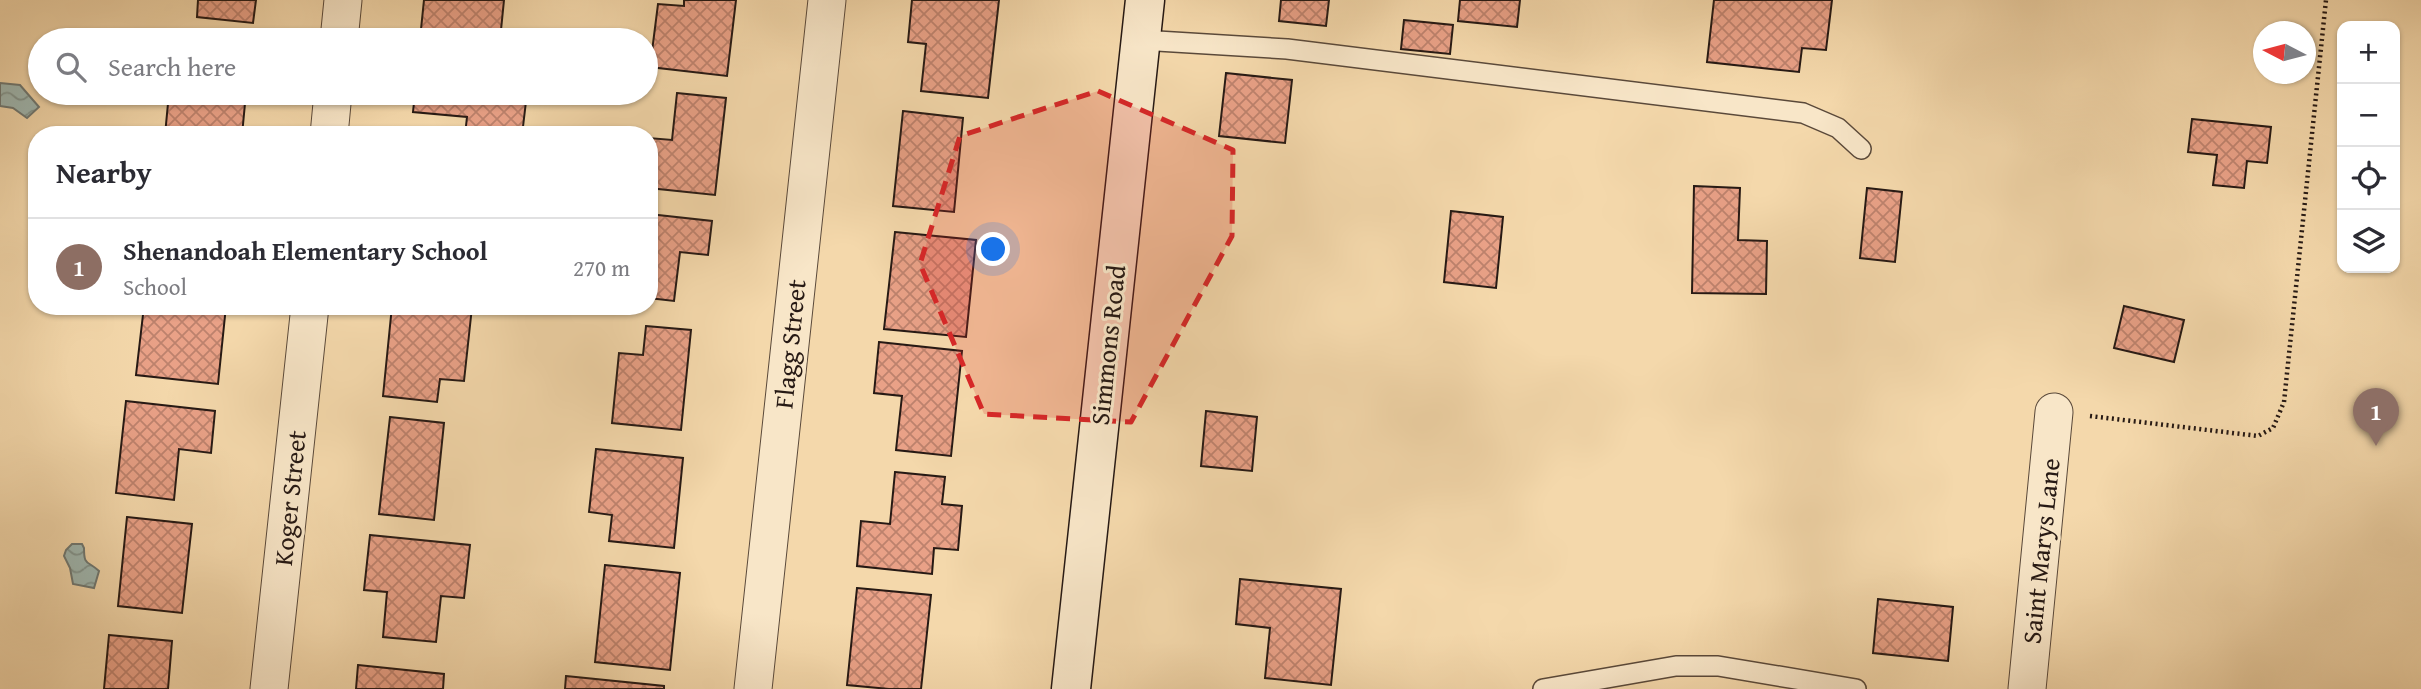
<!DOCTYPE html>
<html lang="en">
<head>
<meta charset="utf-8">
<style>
  :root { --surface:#fff; --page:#f7f7f7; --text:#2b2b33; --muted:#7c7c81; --line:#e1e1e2; --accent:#db2777 }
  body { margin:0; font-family:"Gentium Book Plus",serif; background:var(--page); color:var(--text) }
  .controls { position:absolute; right:21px; top:21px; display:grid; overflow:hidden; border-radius:14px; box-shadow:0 2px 5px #0004 }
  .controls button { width:63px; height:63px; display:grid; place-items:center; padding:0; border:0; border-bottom:2px solid var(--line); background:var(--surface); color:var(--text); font:35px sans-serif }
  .compass { position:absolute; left:2253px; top:21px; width:63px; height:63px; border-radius:50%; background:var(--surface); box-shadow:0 2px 5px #0004; rotate:276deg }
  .you { position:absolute; left:994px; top:250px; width:24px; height:24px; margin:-18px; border:5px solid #fff; border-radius:50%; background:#1a73e8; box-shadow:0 0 0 10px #1a73e833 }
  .badge { display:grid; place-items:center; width:46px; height:46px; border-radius:50%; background:var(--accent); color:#fff; font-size:23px; font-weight:700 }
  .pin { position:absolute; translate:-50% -58px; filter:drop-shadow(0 2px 4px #0008) }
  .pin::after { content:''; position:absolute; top:37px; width:24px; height:21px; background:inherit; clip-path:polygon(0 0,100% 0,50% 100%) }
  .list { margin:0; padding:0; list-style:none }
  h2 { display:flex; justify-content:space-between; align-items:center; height:91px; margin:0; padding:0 28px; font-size:30px }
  h2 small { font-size:23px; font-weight:400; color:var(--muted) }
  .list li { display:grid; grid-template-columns:46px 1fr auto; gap:21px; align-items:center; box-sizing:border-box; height:98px; padding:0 28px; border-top:2px solid var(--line) }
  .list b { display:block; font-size:26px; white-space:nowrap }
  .list p { margin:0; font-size:23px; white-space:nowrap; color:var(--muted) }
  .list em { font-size:23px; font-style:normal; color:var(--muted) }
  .icon { flex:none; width:38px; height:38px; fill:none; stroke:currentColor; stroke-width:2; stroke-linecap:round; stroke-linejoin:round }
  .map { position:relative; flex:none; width:2421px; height:689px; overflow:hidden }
  .search { position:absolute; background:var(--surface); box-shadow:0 2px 5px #0004; left:28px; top:28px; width:630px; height:77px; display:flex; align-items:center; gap:18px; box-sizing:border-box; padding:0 24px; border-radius:38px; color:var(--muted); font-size:26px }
  .panel { position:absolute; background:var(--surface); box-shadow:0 2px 5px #0004; left:28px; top:126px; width:630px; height:189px; border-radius:28px }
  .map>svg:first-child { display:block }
  .water { fill:url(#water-waves); stroke:#6f7873; stroke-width:2 }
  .building { fill:url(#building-cross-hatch); stroke:#261914; stroke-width:2 }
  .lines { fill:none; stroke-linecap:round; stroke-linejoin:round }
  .lane-casing { stroke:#5a493a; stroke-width:22 }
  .street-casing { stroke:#5a493a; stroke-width:39 }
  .secondary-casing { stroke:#261914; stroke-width:41 }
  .path { stroke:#261914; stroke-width:4.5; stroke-dasharray:2 3.5; stroke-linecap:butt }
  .lane { stroke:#f8e6c8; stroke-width:19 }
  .street { stroke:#f8e6c8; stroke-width:37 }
  .secondary { stroke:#f8e6c8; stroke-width:38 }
  .marked { fill:#d62828; fill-opacity:0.2; stroke:#d62828; stroke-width:5; stroke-dasharray:14 9; stroke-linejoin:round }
  .labels { text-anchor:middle; stroke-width:6; stroke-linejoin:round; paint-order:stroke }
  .street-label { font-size:26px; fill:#261914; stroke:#f8e6c8 }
</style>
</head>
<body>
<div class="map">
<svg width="2421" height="689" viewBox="0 0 2421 689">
  <defs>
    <pattern id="water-waves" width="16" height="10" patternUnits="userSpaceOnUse" patternTransform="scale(1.75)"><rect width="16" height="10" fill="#9fb8b2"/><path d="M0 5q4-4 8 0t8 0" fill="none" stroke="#819590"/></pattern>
    <pattern id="building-cross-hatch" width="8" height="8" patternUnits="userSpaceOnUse" patternTransform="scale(1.75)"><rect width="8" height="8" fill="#e9a187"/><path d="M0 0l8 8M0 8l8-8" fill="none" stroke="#bd826d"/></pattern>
  </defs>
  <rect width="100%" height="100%" fill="#f4d8ab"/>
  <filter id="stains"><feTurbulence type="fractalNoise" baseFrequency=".00286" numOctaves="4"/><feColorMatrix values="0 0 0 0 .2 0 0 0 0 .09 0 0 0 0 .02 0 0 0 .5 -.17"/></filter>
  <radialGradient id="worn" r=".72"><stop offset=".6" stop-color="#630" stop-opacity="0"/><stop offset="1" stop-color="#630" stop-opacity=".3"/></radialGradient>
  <g class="water">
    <path d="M0 83 20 85 39 107 27 118 13 108 0 106Z"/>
    <path d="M72 544H82L84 548C84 566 87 560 99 571L94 588 73 584 70 568 64 556 66 550Z"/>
  </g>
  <g class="building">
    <path d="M198 0H256L253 23 197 17Z"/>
    <path d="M424 0H504L500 40 420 39Z"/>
    <path d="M684 0H736L727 76 650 67 658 4 684 6Z"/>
    <path d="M912 0H999L988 98 921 91 926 44 908 42Z"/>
    <path d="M1281 0H1329L1326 26 1279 21Z"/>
    <path d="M1460 0H1520L1517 27 1458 21Z"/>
    <path d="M1714 0H1832L1826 50 1802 48 1799 72 1707 62Z"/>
    <path d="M1404 20 1453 25 1450 54 1401 49Z"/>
    <path d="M175 33 242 40H175Z"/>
    <path d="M1226 73 1292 80 1285 143 1219 136Z"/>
    <path d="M169 93H246L242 135H165Z"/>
    <path d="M415 93H527L522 135H465L467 117 413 112Z"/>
    <path d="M677 93 726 98 715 195 649 188V138L672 140Z"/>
    <path d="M903 111 963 118 954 212 893 206Z"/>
    <path d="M2192 119 2271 127 2267 163 2247 161 2244 188 2213 185 2217 155 2188 152Z"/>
    <path d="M1694 186 1740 188 1738 240 1767 241 1766 294 1692 293Z"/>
    <path d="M1867 188 1902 192 1895 262 1860 258Z"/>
    <path d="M1451 211 1503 217 1496 288 1444 282Z"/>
    <path d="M649 214 712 221 708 255 680 252 674 301 649 298Z"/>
    <path d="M895 232 976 240 966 337 884 329Z"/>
    <path d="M144 306 171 308V306H226L218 384 136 375Z"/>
    <path d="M392 306 472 307 464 381 440 379 437 402 383 396Z"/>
    <path d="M2124 306 2184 320 2174 362 2114 348Z"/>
    <path d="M646 326 691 330 681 430 612 423 619 353 643 355Z"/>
    <path d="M879 342 962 351 951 456 896 450 902 396 874 393Z"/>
    <path d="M126 401 215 411 211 453 179 449 174 500 116 493Z"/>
    <path d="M1206 411 1257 417 1252 471 1201 466Z"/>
    <path d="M390 417 444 423 434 520 379 514Z"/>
    <path d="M596 449 683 458 674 548 609 541 612 515 589 512Z"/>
    <path d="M895 472 945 477 942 504 962 506 958 550 934 548 932 574 857 566 861 521 890 524Z"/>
    <path d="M127 517 192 524 182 613 118 606Z"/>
    <path d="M370 535 470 545 464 598 441 596 436 642 383 637 387 592 364 590Z"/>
    <path d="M605 565 680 573 670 670 595 662Z"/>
    <path d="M1240 579 1341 589 1331 685 1265 678 1270 628 1236 624Z"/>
    <path d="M857 588 931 595 921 689H889L847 685Z"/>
    <path d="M1878 599 1953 607 1948 661 1873 653Z"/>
    <path d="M109 635 172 641 168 689H104Z"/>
    <path d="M358 665 444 674 443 689H356Z"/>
    <path d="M566 676 664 686V689H565Z"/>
  </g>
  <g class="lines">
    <defs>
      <g id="lane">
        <path d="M1141 40 1287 49 1803 113 1838 128 1861 149"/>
        <path d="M1543 689 1676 666H1718L1856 689"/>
      </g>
      <g id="street">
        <path d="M339 40 343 0"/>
        <path d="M329 135 333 93"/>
        <path d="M269 689 310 306"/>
        <path d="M753 689 827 0"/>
        <path d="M2027 689 2054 412"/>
      </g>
      <path id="secondary" d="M1071 689 1145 0"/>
    </defs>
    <use href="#lane" class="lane-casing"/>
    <use href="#street" class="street-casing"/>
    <use href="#secondary" class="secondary-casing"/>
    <path class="path" d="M2090 416 2258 436 2273 428 2284 402 2326 0"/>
    <use href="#lane" class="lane"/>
    <use href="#street" class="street"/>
    <use href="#secondary" class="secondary"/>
  </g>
  <path class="marked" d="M1098 91 1233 150 1232 236 1131 422 984 414 920 264 960 136Z"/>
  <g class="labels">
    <g class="street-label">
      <text transform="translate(790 344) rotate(-84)" y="9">Flagg Street</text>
      <text transform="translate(1108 345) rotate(-84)" y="9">Simmons Road</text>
      <text transform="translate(290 498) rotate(-84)" y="9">Koger Street</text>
      <text transform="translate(2041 551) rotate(-84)" y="9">Saint Marys Lane</text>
    </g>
  </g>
  <rect width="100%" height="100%" filter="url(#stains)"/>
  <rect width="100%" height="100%" fill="url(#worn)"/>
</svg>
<div class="controls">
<button>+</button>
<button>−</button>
<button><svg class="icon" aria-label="locate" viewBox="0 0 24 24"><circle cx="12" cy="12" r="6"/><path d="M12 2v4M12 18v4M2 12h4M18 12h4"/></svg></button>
<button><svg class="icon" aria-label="layers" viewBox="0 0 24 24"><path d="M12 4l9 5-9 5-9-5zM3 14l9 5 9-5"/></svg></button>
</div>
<svg class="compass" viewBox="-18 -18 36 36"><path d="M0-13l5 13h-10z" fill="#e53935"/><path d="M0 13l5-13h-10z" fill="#7c7c81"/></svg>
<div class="you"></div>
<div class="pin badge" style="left:2376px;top:446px;background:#8d6e63">1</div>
<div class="search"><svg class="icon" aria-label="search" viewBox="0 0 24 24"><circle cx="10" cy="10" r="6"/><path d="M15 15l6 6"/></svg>Search here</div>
<section class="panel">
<h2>Nearby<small></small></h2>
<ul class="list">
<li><span class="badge" style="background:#8d6e63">1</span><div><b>Shenandoah Elementary School</b><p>School</p></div><em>270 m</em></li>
</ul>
</section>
</div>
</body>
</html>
